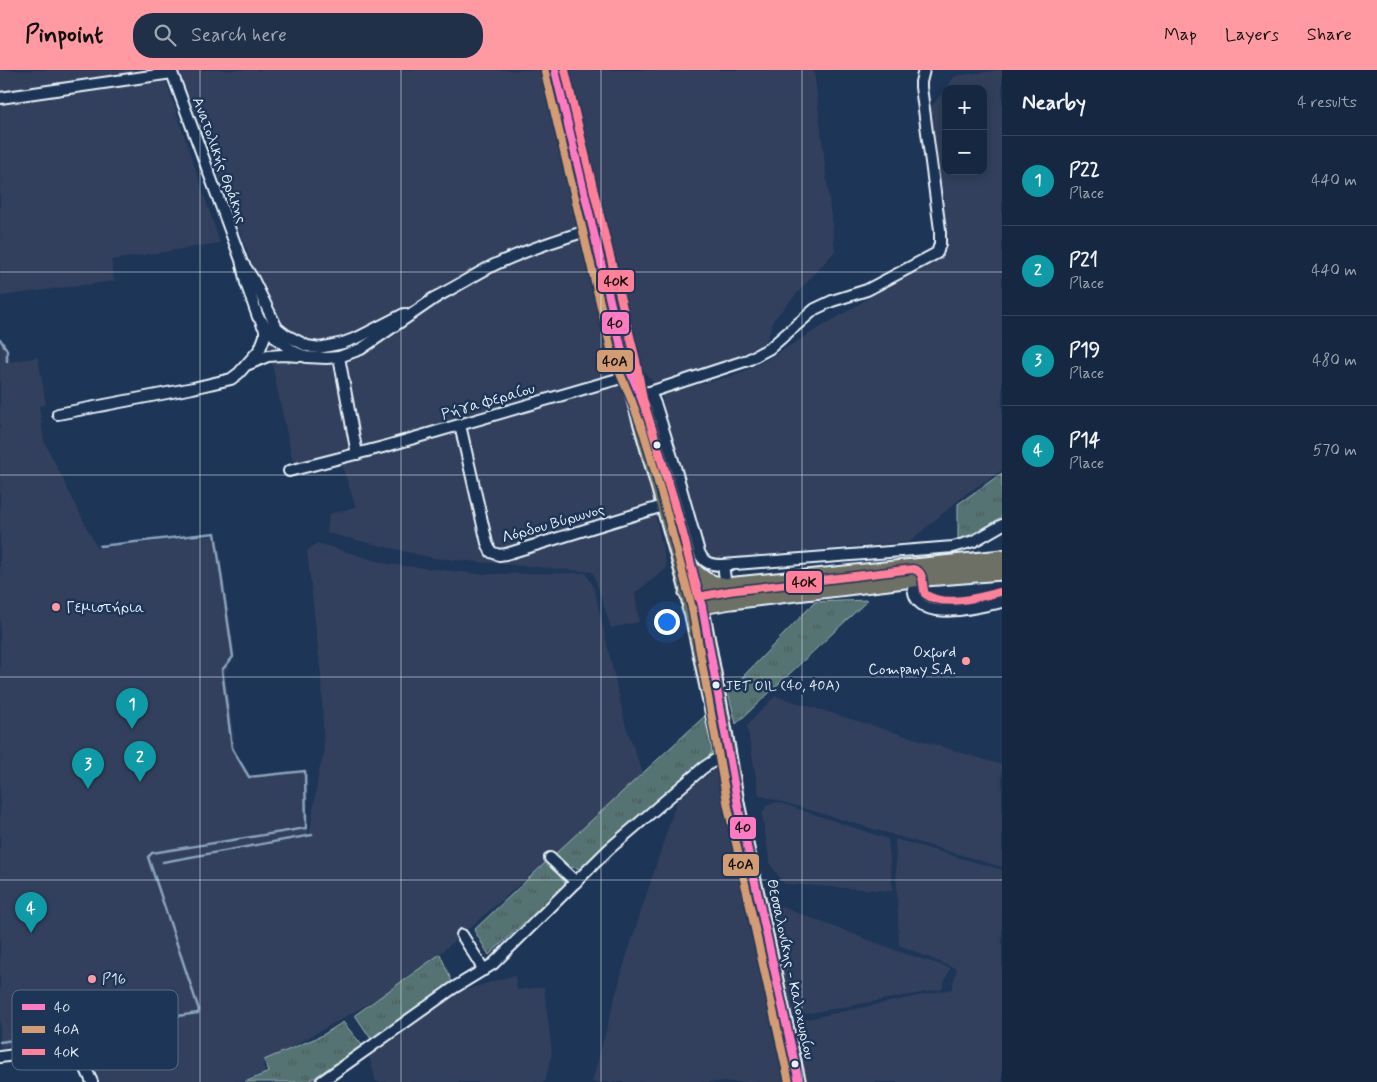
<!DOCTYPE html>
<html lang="en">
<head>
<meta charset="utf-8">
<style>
  :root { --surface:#162841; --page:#1f3048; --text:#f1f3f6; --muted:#9ea6b1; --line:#35445a; --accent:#ff9aa2 }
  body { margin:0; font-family:Mynerve,sans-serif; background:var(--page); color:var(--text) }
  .controls { position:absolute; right:15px; top:15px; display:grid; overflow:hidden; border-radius:10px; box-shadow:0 2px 12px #0003 }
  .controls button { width:45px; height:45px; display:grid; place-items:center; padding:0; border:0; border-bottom:1px solid var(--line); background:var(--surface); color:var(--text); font:25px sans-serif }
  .you { position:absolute; left:666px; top:551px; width:18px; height:18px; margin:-12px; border:4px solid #fff; border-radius:50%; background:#1a73e8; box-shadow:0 0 0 8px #1a73e833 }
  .badge { display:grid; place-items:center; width:32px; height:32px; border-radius:50%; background:var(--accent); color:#fff; font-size:16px; font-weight:700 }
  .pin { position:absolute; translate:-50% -41px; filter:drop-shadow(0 1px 2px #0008) }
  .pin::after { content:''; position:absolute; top:26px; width:18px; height:15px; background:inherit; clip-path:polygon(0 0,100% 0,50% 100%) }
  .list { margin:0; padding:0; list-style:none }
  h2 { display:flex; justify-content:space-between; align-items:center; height:65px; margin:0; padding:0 20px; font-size:21px }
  h2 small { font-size:16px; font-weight:400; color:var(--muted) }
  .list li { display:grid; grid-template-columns:32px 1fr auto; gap:15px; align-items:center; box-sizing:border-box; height:90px; padding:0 20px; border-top:1px solid var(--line) }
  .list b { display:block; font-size:19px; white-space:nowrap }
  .list p { margin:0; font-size:16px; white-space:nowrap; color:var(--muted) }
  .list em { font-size:16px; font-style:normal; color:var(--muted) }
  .icon { flex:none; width:28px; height:28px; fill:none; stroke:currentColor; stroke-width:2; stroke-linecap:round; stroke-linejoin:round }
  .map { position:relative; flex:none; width:1002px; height:1012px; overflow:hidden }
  header { display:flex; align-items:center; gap:30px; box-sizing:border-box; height:70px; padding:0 25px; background:var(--accent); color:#111 }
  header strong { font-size:24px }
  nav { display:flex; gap:28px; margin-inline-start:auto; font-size:18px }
  .search { width:350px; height:45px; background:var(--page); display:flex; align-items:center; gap:12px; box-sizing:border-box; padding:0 18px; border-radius:20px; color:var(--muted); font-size:19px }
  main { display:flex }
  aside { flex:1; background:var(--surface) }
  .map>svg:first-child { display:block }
  .built { fill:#31415d; fill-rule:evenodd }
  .grass { fill:url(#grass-tufts); stroke:#9eb2b5 }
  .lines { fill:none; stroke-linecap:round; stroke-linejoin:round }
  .stream { stroke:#89a2ba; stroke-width:2.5 }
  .minor-casing { stroke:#e8f1f8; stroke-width:14 }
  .major-casing { stroke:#e8f1f8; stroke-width:16 }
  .highway-casing { stroke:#e8f1f8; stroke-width:19 }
  .minor { stroke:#1d3557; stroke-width:10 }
  .major { stroke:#6c7065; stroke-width:12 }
  .highway { stroke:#6c7065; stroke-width:15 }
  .bus-1-casing { stroke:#1d3557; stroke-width:11 }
  .bus-2-casing { stroke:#1d3557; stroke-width:11 }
  .bus-3-casing { stroke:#1d3557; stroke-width:11 }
  .bus-1 { stroke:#fe7ac1; stroke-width:8 }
  .bus-2 { stroke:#d39c74; stroke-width:8 }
  .bus-3 { stroke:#ff8098; stroke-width:8 }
  .grid { fill:none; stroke:#e8f1f8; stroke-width:1; stroke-opacity:0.55 }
  .bus-dot { fill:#e8f1f8; stroke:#1d3557; stroke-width:2 }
  .poi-dot { fill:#ff9aa2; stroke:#1d3557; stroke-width:2 }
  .labels { text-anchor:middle; stroke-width:5; stroke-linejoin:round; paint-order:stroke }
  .bus-label { font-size:14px; fill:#e8f1f8; stroke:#1d3557; text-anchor:start }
  .street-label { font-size:15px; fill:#e8f1f8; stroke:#1d3557 }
  .poi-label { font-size:15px; fill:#e8f1f8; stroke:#1d3557; text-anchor:start }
  .key { fill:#1d3557; stroke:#5a6d87; stroke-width:1 }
  .key-label { font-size:14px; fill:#e8f1f8 }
  .line-badge { stroke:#1d3557; stroke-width:2 }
  .pale-badge-label { font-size:14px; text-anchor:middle; font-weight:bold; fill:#111 }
</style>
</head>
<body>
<header>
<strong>Pinpoint</strong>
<div class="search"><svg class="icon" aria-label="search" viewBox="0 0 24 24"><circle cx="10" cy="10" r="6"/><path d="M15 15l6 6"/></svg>Search here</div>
<nav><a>Map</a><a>Layers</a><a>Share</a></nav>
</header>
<main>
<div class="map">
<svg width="1002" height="1012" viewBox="0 0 1002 1012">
  <defs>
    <pattern id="grass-tufts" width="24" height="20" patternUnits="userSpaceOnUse" patternTransform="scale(1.25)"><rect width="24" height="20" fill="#557372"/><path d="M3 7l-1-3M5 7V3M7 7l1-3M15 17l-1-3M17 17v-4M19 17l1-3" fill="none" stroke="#4d5b5c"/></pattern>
  </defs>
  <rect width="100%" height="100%" fill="#1d3557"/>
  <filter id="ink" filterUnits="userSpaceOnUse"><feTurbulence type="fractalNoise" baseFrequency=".02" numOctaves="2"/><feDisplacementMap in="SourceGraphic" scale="10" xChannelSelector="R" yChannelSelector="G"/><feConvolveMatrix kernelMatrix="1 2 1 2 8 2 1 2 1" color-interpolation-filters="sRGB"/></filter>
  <g filter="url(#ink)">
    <g class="built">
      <path d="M0 0H159L0 23Z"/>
      <path d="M179 0H549L623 301 667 498 635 523 639 552 611 558 593 502 433 488 327 463 329 444 356 437 342 396 296 405 275 309 254 199Z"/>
      <path d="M559 0H814L835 181 774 249 766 273 732 289 654 313 628 284Z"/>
      <path d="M1002 0V400L967 423 909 472 789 482 713 490 708 486 703 478 665 344 662 324 739 304 766 290 937 187 945 185 928 41 955 6ZM946 19H983V101H946Z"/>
      <path d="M166 11 220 173 111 190 114 211 0 226V34Z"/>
      <path d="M0 269 9 285 10 292 38 287 46 335 39 336 44 371 97 478 217 465 235 585 225 602 236 684 250 707 307 701 309 768 319 701 324 684 321 604 307 481 317 473 387 494 478 504 586 503 594 518 626 657 643 703 617 730 421 900 391 921 263 993 267 1011 100 1012 81 968 0 978Z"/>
      <path d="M775 626 1002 695V797L759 725 747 655Z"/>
      <path d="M717 698 786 1012H592L625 891 678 727Z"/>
      <path d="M777 732 888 769 893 821 784 814 770 794 762 745 766 736Z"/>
      <path d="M895 769 1002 800V1012H802L788 953 952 919 957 899 899 875Z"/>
      <path d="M771 833 903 883 950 898 942 919 794 946 778 891Z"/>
      <path d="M515 905 517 920 544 917 552 983 545 1012H376L369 986 461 921Z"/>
    </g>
    <g class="grass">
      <path d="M1002 403V446L987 457 958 470V434Z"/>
      <path d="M868 530 736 654 728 622 815 532Z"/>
      <path d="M707 644 716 674 710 685 583 799 570 797 556 783Z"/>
      <path d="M547 791 566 814 489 885 474 860Z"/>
      <path d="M440 884 452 912 371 969 355 945Z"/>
      <path d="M343 952 362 975 308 1012H245L269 1002 264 990 321 966Z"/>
    </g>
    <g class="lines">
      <g class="stream">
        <path d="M0 269 7 280V291"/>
        <path d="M163 792 312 765"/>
        <path d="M0 972 198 943 199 940 148 787 152 783 306 758 305 701 249 707 232 678 222 600 233 587 215 463 100 476"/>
      </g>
      <defs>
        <g id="minor">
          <path d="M171 0 241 190 246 213 258 247 277 269 293 281 306 287 326 288 339 287 361 279 438 226"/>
          <path d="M0 28 172 3"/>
          <path d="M244 195 253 209 277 258 286 265 307 276 319 278 343 273 359 267 404 244"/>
          <path d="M432 229C453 219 472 206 494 195 526 180 559 169 593 159"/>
          <path d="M339 287 357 384"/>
          <path d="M249 294 268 286 283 285 300 286"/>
          <path d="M650 322 748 290 770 278 815 239 832 231 867 220 937 183 940 174V160L921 17V12L924 0"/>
          <path d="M644 323 650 322 656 336 675 397 699 482C704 494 711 495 723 495L953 477 974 471 1002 455"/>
          <path d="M58 344 193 318 231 309 239 303 260 279 265 266V259L262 254"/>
          <path d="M460 355 487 473 491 482 499 485 506 484 663 436"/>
          <path d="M289 401 383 377 628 306"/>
          <path d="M723 495 726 516"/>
          <path d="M913 509C913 516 913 525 918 531 934 550 981 536 1002 532"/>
          <path d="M550 788 576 812"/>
          <path d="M462 865 484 900"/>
          <path d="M0 987 67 978 77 983 81 988 92 1012"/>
          <path d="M321 1012 452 919 493 894 609 779 703 698 721 686"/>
        </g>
        <g id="major">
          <path d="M555 0 623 285 640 325 653 361 675 433 693 500 702 536 726 664 738 735 799 1012"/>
          <path d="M629 314 685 515 721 686 727 705"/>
        </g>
        <g id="highway">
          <path d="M693 500C702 509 710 514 722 515"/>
          <path d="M687 523 726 516 1002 488"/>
          <path d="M690 538 731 531 913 509 1002 502"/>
        </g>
      </defs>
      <use href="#minor" class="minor-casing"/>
      <use href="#major" class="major-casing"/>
      <use href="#highway" class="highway-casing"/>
      <use href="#minor" class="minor"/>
      <use href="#major" class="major"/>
      <use href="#highway" class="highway"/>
      <defs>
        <path id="bus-1" d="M555 0 623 285 640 325 653 361 675 433 702 536 738 735 799 1012"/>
        <path id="bus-2" d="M545 2 613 287 631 329 644 364 665 436 692 538 728 737 789 1012"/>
        <path id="bus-3" d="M565 0 594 122 636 290 643 329 683 465 698 527 730 521 913 499C926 502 921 514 925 524 944 538 979 527 1000 522"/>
      </defs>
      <use href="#bus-1" class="bus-1-casing"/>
      <use href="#bus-2" class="bus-2-casing"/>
      <use href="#bus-3" class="bus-3-casing"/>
      <use href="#bus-1" class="bus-1"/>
      <use href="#bus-2" class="bus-2"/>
      <use href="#bus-3" class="bus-3"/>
    </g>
  </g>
  <path class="grid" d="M200 0V1012M401 0V1012M601 0V1012M802 0V1012M0 202H1002M0 405H1002M0 607H1002M0 810H1002"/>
  <g class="bus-dot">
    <circle cx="657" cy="375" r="4.5"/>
    <circle cx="716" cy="615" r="4.5"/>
    <circle cx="795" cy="994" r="4.5"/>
  </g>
  <g class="poi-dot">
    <circle cx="56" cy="537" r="5"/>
    <circle cx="966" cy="591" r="5"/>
    <circle cx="92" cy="909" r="5"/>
  </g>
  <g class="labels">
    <g class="bus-label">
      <text x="725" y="620">JET OIL (40, 40Α)</text>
    </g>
    <g class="street-label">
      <text transform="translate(220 90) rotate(70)" y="5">Ανατολικής Θράκης</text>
      <text transform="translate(488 331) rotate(-16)" y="5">Ρήγα Φεραίου</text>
      <text transform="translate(553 453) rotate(-16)" y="5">Λόρδου Βύρωνος</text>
      <text transform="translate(791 899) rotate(78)" y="5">Θεσσαλονίκης - Καλοχωρίου</text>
    </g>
    <g class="poi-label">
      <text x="66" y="542">Γεμιστήρια</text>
      <text x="956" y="587" text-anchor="end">Oxford<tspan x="956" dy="17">Company S.A.</tspan></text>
      <text x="102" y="914">P16</text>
    </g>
  </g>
  <rect x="12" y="920" width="166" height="80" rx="8" class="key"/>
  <rect x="22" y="934" width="23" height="6" fill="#fe7ac1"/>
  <rect x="22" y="956" width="23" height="7" fill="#d39c74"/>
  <rect x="22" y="979" width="23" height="6" fill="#ff8098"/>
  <g class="key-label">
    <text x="54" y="942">40</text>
    <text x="54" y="964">40Α</text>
    <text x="54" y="987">40Κ</text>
  </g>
  <g class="line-badge">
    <rect x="597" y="199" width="38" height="24" rx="5" fill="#ff8098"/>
    <rect x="601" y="241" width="29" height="24" rx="5" fill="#fe7ac1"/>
    <rect x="596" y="279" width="38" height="24" rx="5" fill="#d39c74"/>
    <rect x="785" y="500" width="38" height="24" rx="5" fill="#ff8098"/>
    <rect x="729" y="746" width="28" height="24" rx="5" fill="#fe7ac1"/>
    <rect x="722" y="783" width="38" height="24" rx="5" fill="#d39c74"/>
  </g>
  <g class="pale-badge-label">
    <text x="616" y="216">40Κ</text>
    <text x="615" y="258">40</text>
    <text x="615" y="296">40Α</text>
    <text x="804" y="517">40Κ</text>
    <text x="743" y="762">40</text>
    <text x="741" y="799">40Α</text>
  </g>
</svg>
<div class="controls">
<button>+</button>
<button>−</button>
</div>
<div class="you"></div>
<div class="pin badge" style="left:132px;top:659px;background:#0f9aa8">1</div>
<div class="pin badge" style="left:140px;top:712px;background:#0f9aa8">2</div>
<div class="pin badge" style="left:88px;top:719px;background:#0f9aa8">3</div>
<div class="pin badge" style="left:31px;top:863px;background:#0f9aa8">4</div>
</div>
<aside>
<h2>Nearby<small>4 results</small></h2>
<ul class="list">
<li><span class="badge" style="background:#0f9aa8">1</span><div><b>P22</b><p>Place</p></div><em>440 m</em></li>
<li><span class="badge" style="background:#0f9aa8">2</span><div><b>P21</b><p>Place</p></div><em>440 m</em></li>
<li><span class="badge" style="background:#0f9aa8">3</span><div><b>P19</b><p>Place</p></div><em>480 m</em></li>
<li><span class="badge" style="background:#0f9aa8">4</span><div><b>P14</b><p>Place</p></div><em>570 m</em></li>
</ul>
</aside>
</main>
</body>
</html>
